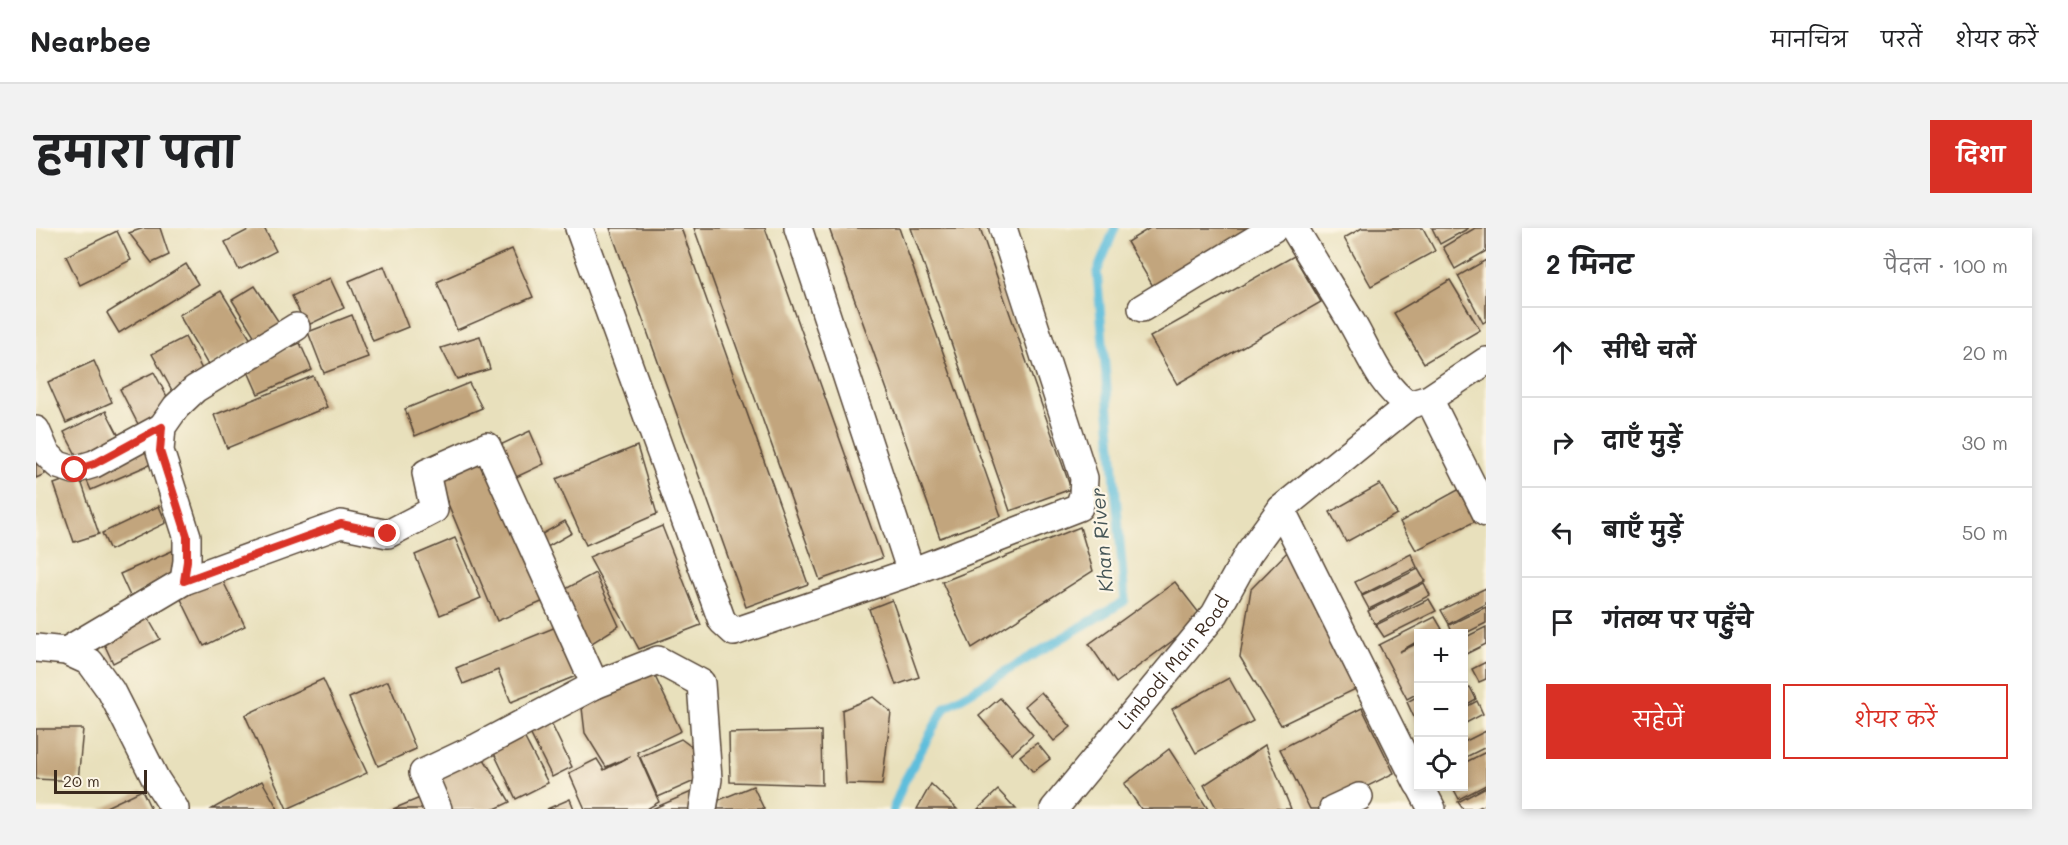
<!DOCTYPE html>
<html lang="hi">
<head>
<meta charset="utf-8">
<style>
  :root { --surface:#fff; --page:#f2f2f2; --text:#202124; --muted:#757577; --line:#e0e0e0; --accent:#d93025 }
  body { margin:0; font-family:Mali,"Playpen Sans Deva",sans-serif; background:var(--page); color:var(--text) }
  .controls { position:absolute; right:18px; bottom:18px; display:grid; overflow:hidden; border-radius:0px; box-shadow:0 3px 9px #0003 }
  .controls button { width:54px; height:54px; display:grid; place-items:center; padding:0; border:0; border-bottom:2px solid var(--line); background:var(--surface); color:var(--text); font:30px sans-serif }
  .scale { position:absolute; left:18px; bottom:15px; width:93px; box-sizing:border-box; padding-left:6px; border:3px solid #3b2a1e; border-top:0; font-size:16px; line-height:21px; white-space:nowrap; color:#3b2a1e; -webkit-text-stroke:4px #fcf5e5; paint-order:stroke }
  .stop { position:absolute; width:18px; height:18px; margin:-14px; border:4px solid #d93025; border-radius:50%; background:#fff }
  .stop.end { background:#d93025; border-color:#fff; box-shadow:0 2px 6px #0008 }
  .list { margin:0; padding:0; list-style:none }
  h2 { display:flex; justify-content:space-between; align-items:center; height:78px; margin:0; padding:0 24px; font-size:26px }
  h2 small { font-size:20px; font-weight:400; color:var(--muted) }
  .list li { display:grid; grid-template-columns:39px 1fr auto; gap:18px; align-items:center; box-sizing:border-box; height:90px; padding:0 24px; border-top:2px solid var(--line) }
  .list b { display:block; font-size:22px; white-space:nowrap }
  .list em { font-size:20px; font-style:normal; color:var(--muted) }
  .actions { display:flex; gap:12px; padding:18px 24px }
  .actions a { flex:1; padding:14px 0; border:2px solid var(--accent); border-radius:0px; text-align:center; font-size:21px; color:var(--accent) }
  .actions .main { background:var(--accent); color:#fff }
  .icon { flex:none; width:33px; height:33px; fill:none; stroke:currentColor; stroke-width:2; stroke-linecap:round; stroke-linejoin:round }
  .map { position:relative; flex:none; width:1450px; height:581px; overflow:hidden; border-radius:0px }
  header { display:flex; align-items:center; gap:36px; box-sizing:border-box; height:84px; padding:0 30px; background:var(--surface); border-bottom:2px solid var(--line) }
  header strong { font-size:28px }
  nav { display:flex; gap:33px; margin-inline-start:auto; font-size:21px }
  .intro { display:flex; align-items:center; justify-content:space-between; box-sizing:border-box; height:144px; padding:0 36px }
  h1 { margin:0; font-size:42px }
  .button { padding:15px 27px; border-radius:0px; background:var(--accent); color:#fff; font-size:21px; font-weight:700 }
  main { display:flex; gap:36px; padding:0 36px }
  aside { flex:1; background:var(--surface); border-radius:0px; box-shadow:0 3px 9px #0003 }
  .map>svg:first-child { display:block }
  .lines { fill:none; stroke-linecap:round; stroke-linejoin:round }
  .stream { stroke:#5ebedc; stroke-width:9 }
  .building { fill:#c2a57d }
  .minor-casing { stroke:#554536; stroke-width:30 }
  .minor { stroke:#fff; stroke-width:27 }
  .route { stroke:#d93025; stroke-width:8 }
  .labels { text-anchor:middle; stroke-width:4.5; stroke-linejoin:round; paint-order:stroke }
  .street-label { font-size:18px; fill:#3b2a1e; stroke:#fcf5e5 }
  .water-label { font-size:20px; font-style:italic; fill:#465657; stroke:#fcf5e5 }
</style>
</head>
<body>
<header>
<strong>Nearbee</strong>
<nav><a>मानचित्र</a><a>परतें</a><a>शेयर करें</a></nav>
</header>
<div class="intro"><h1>हमारा पता</h1><a class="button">दिशा</a></div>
<main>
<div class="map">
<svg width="1450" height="581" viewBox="0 0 1450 581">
  <rect width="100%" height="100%" fill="#fcf5e5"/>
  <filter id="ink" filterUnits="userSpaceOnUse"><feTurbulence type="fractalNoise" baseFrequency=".0167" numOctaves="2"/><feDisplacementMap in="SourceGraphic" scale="12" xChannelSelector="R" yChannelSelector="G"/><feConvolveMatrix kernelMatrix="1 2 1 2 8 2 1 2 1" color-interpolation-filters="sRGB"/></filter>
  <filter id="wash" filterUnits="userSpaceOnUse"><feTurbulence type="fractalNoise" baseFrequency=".008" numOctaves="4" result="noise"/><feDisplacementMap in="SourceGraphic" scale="24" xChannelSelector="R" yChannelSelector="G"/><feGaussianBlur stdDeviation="1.35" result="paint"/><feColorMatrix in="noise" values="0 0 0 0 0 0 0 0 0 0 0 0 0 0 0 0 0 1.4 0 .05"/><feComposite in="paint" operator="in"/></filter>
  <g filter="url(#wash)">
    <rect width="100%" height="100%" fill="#e8e0bc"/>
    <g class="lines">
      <path class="stream" d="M857 581 868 554 909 479 1089 373 1061 44 1079 0"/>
    </g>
    <g id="blocks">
      <g class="building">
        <path d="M108 0H124L133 27 116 35 93 5Z"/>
        <path d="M216 0H228L240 23 203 42 189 14Z"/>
        <path d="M574 0H645L772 356 710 379Z"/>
        <path d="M658 0H729L846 330 784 352Z"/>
        <path d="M793 0H863L965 288 904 310Z"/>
        <path d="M875 0H944L1035 261 974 283Z"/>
        <path d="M1114 0H1221L1118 60 1091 14Z"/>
        <path d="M1326 0H1387L1399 23 1335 58 1308 10Z"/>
        <path d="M1396 0H1433L1404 16Z"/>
        <path d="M1439 0H1450V23L1419 41 1407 19Z"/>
        <path d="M81 3 95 32 44 57 30 28Z"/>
        <path d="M476 21 497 69 421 102 401 54Z"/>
        <path d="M1258 28 1285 74 1141 156 1114 109Z"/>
        <path d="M1450 32V93L1447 95 1422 48Z"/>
        <path d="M150 36 162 56 83 105 71 85Z"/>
        <path d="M348 38 372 99 337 113 313 53Z"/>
        <path d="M294 50 308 80 270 98 256 68Z"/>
        <path d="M1414 52 1444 102 1388 135 1358 85Z"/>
        <path d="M219 58 246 99 222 114 196 72Z"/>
        <path d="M185 63 215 112 172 137 143 87Z"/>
        <path d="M316 87 332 129 288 145 272 104Z"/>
        <path d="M444 108 454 141 421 151 405 120Z"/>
        <path d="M149 109 169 147 137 164 116 126Z"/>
        <path d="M264 115 276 142 222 166 210 139Z"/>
        <path d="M58 133 76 174 30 195 12 154Z"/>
        <path d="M118 144 137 180 103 198 84 161Z"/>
        <path d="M277 148 291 179 191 220 178 187Z"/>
        <path d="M433 155 446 180 379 208 369 181Z"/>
        <path d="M70 183 87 216 46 238 28 204Z"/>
        <path d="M494 203 508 236 476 251 462 218Z"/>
        <path d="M601 218 621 286 550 317 520 251Z"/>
        <path d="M109 221 115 236 55 262 48 246Z"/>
        <path d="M450 227 515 370 461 393 400 247Z"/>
        <path d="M4 229 9 246 0 250V230Z"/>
        <path d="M43 247 63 306 38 314 18 256Z"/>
        <path d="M1344 256 1361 286 1310 314 1294 284Z"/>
        <path d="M1422 262 1440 293 1380 322 1364 294Z"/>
        <path d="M123 278 130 295 74 322 66 305Z"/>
        <path d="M529 293 536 305 506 322 499 310Z"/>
        <path d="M626 298 665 397 603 421 553 329Z"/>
        <path d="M1044 299 1057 343 936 420 906 354Z"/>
        <path d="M419 310 445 370 404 387 379 327Z"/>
        <path d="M1260 315 1328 457 1245 497 1204 429 1215 361Z"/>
        <path d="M147 318 140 347 94 368 84 346Z"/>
        <path d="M1375 326 1381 339 1326 367 1319 354Z"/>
        <path d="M1382 341 1389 353 1333 381 1326 368Z"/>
        <path d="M559 345 583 398 548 420 524 364Z"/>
        <path d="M185 349 209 398 168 418 142 365Z"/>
        <path d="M1139 354 1167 390 1080 455 1053 416Z"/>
        <path d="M1388 355 1394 367 1339 396 1332 383Z"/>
        <path d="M1450 360V376L1413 396 1405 382Z"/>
        <path d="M1393 371 1400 383 1348 409 1340 397Z"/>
        <path d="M856 372 883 449 860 457 833 381Z"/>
        <path d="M1450 379V395L1428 406H1417L1413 397Z"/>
        <path d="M109 385 124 411 77 435 63 405Z"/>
        <path d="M1399 389 1406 401 1398 406H1382V413L1363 424 1382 415V465L1371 471 1343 417Z"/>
        <path d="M520 399 540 448 475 474 462 442 427 456 420 440Z"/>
        <path d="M1450 399V416L1428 427V410Z"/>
        <path d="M1450 434V451L1443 454 1436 441Z"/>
        <path d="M615 440 645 503 601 524 623 574 611 581H549L533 545 561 531 568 542 595 528 570 539 549 505 545 471Z"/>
        <path d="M1193 450 1217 493 1160 525 1136 481Z"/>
        <path d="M287 451 331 545 251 581 209 487Z"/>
        <path d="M352 453 380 521 342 538 313 470Z"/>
        <path d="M1434 459 1440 471 1428 478V462Z"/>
        <path d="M1005 464 1035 499 1018 513 989 478Z"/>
        <path d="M1382 468V498L1371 474Z"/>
        <path d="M837 469 855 484 846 557 810 556 806 482Z"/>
        <path d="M964 470 997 507 976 526 943 488Z"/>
        <path d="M1441 473 1447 486 1428 496V480Z"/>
        <path d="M1326 480 1358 545 1286 581H1274L1244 521Z"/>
        <path d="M512 489 536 539 516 549 492 501Z"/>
        <path d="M0 501H47L42 553 0 551Z"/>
        <path d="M485 503 512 555 480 571 456 521Z"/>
        <path d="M785 503 786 557 694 554 693 505Z"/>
        <path d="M1450 503V519L1428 530V514Z"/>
        <path d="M645 511 661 523 663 551 622 569 604 529Z"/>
        <path d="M1001 515 1014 531 997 544 984 528Z"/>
        <path d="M1229 517 1255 581H1181L1168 557Z"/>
        <path d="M1133 521 1172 581H1105L1088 556Z"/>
        <path d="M1450 524V557L1423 571 1416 558H1428V535Z"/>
        <path d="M445 526 474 574 459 581H412L400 550Z"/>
        <path d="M226 553 242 581H176Z"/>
        <path d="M895 556 921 581H881Z"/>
        <path d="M717 558 728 581H681L683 572Z"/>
        <path d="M667 559 662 581H616Z"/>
        <path d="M1450 559V576L1440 581H1427L1422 574Z"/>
        <path d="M106 562 115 581H66Z"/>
        <path d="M962 562 980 581H942Z"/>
        <path d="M389 568 395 581H357Z"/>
        <path d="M534 571 538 581H511Z"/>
      </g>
    </g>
  </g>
  <g filter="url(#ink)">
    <use href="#blocks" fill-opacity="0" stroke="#554536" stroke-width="1.5"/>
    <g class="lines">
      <defs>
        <g id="minor">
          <path d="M543 0 686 393 698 404 875 344 1043 279 1047 267 1048 250 967 0"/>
          <path d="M762 0 875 344"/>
          <path d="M1258 0C1277 32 1297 63 1316 95 1333 124 1344 158 1373 177"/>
          <path d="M1106 80 1238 0"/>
          <path d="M1393 171 1450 285"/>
          <path d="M0 202 10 225 22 237 38 242 58 236 126 199"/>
          <path d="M1245 281 1382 556"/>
          <path d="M148 353 151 333V308L124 223 126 199 140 179 159 161 260 99"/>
          <path d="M0 420 30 423 54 434 75 463 120 552 139 581"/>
          <path d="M30 423 148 353 305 296 352 306 398 282 390 245 451 218 559 457"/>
          <path d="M1384 558 1396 581"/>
          <path d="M402 581 387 545 442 519 559 457 622 432 665 455 672 551 667 581"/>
          <path id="s1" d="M1018 581 1179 386 1212 326 1245 281 1373 177 1393 171 1450 133"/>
          <path d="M1297 581 1323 569"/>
        </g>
      </defs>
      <use href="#minor" class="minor-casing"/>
      <use href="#minor" class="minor"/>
    </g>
  </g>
  <g class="lines" filter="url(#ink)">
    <path class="route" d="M39 242 58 236 126 199 124 223 151 308V333L148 353 305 296 352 306"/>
  </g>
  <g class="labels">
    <g class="street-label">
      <text dy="6" stroke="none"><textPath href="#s1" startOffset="189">Limbodi Main Road</textPath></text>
    </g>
    <g class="water-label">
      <text transform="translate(1066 312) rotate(-95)" y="7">Khan River</text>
    </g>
  </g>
</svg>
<div class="controls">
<button>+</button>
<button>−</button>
<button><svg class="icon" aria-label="locate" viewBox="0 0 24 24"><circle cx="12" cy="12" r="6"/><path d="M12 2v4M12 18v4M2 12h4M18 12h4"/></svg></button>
</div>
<div class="scale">20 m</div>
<div class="stop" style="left:39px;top:242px"></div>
<div class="stop end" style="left:352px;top:306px"></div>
</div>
<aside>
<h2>2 मिनट<small>पैदल · 100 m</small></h2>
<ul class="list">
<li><svg class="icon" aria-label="ahead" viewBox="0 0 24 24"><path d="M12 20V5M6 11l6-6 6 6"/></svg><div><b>सीधे चलें</b></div><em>20 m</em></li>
<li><svg class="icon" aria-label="right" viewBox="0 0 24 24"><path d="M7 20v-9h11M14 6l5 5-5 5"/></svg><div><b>दाएँ मुड़ें</b></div><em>30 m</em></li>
<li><svg class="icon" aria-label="left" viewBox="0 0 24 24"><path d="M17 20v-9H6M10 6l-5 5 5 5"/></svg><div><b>बाएँ मुड़ें</b></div><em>50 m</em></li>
<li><svg class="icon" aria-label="arrive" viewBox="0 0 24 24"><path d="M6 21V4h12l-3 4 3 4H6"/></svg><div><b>गंतव्य पर पहुँचे</b></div></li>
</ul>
<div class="actions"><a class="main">सहेजें</a><a>शेयर करें</a></div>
</aside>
</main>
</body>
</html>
